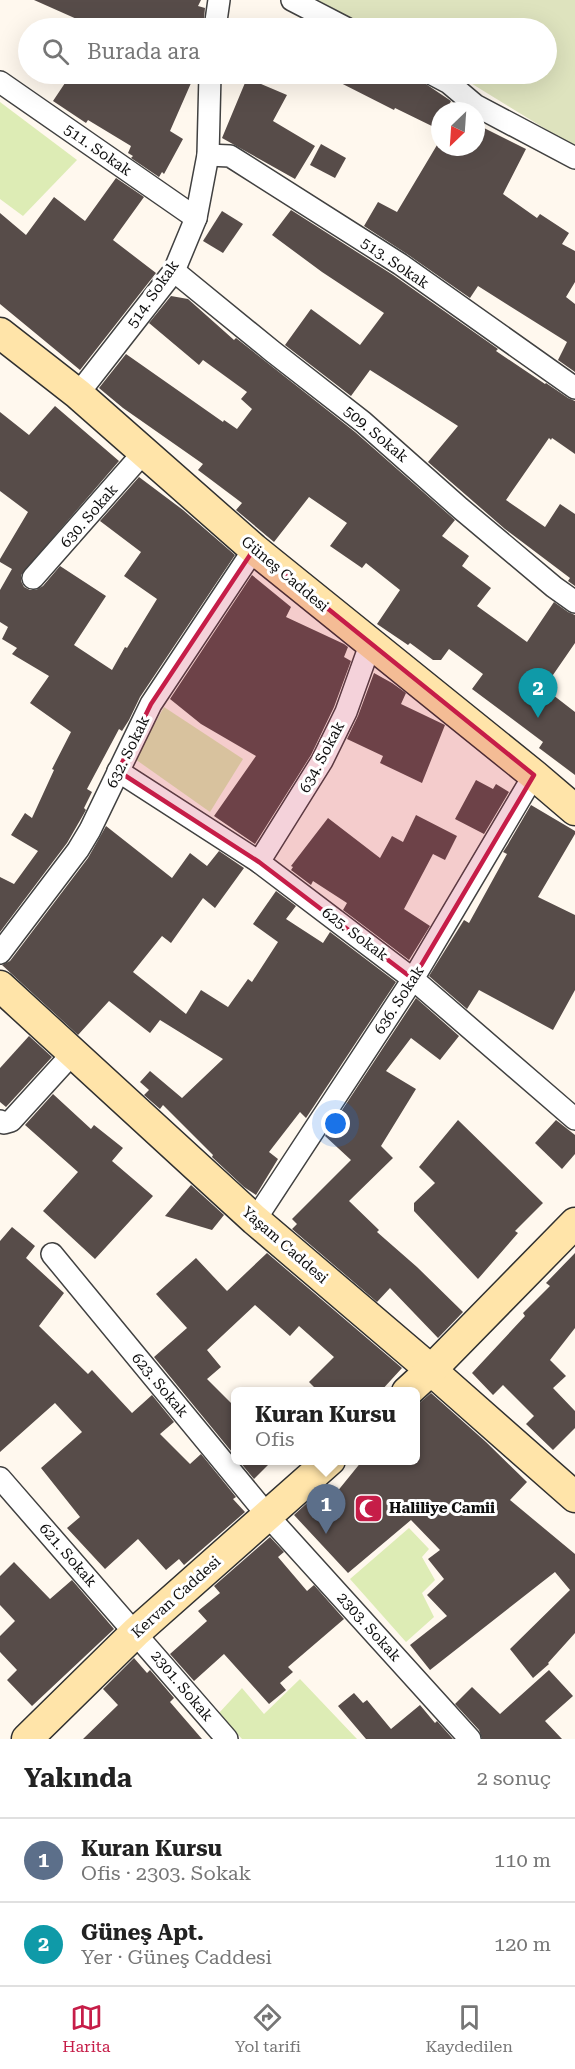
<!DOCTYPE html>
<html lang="tr">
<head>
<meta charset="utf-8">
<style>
  :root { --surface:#fff; --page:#f6f6f6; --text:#222; --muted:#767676; --line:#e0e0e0; --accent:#c61d48 }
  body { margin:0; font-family:"Roboto Serif",serif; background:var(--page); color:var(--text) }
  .compass { position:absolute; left:431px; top:102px; width:54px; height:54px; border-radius:50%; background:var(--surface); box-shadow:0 6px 24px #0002; rotate:205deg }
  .you { position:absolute; left:336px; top:1124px; width:21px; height:21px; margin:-15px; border:4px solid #fff; border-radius:50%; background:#1a73e8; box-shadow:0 0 0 9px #1a73e833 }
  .badge { display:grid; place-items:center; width:39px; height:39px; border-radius:50%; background:var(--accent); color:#fff; font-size:20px; font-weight:700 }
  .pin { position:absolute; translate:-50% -50px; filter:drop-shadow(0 2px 3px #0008) }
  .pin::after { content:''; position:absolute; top:32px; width:21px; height:18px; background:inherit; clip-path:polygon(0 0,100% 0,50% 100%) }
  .popup { position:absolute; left:231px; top:1387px; width:189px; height:78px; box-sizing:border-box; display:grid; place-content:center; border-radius:9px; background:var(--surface); filter:drop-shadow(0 2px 4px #0005); font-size:20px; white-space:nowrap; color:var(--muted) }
  .popup b { font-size:22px; color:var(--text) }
  .popup::after { content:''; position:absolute; left:50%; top:100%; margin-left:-12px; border:12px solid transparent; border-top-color:var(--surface) }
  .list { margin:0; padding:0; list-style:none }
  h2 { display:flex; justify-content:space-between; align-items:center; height:78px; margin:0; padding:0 24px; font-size:26px }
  h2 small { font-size:20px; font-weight:400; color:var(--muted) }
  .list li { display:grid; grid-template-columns:39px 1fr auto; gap:18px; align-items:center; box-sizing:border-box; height:84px; padding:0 24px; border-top:2px solid var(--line) }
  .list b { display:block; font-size:22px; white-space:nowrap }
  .list p { margin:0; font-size:20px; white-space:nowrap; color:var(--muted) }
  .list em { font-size:20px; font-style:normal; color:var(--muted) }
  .icon { flex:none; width:33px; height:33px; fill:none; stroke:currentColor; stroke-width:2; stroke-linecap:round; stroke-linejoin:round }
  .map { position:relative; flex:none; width:575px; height:1739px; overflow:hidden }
  .search { position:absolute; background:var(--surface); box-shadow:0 6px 24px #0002; left:18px; right:18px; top:18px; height:66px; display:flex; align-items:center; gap:15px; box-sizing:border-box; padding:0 21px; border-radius:33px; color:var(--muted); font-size:22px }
  .sheet { height:246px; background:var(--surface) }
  nav { display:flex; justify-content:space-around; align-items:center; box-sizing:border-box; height:84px; border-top:2px solid var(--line); background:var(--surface); font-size:16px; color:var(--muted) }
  nav a { display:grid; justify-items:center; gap:3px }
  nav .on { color:var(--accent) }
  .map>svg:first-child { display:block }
  .green { fill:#ddecb5 }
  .cemetery { fill:#dee3be }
  .building { fill:#574c49 }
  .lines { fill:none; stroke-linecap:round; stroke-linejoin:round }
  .street-casing { stroke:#414141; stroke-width:24 }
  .secondary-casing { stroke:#303030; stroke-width:33 }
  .street { stroke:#fff; stroke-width:21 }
  .secondary { stroke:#ffe4a9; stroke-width:30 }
  .marked { fill:#c61d48; fill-opacity:0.2; stroke:#c61d48; stroke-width:4.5; stroke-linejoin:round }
  .labels { text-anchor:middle; stroke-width:6; stroke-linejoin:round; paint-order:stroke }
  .street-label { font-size:15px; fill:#0e0e0e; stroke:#fff }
  .poi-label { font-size:15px; font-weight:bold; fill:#0e0e0e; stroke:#fff; text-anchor:start }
</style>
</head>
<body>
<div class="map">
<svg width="575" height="1739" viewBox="0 0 575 1739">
  <rect width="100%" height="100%" fill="#fff8ee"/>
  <g class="green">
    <path d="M0 102 77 160 23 216 0 199Z"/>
    <path d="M164 707 243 759 210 812 135 759Z"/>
    <path d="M409 1528 429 1549 422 1557 435 1580 422 1593 434 1617 406 1642 350 1579Z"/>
    <path d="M300 1679 357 1739H242L219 1713 242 1688 264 1714Z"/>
  </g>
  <path class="cemetery" d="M315 0H575V147L456 74H546V28H369Z"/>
  <g class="building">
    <path d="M34 0H201L198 6 205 8 203 28H97Z"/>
    <path d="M71 74H195L170 131 183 139 164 174 162 172 159 177 131 158 133 156 128 153 131 146 88 120 86 123 53 101Z"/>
    <path d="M323 74H411L451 101 447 109 451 111H440V130L395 108 394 110Z"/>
    <path d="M247 78 287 95 273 121 315 146 295 179 222 138Z"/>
    <path d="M476 124 526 149 503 194 537 218 540 214 569 233 562 244 575 251V282L566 297 575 304V372L558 360 567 342 478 286 470 298 407 254 364 226 378 202 397 212 440 140V147H476Z"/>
    <path d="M321 144 346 158 335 178 310 165Z"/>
    <path d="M116 178 144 197 113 240 156 273 80 370 0 304V213L26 235 54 197 85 221Z"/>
    <path d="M291 210 393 275 498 349 496 351 545 384 546 383 568 398 575 401V454L552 438 551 440 549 438 506 500 545 527 560 504 575 514V586L568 581 570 578 505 529 428 462 458 426 370 370 351 396 285 345 311 309 360 345 384 313 322 272 272 235Z"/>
    <path d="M222 211 243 224 223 253 203 241Z"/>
    <path d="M171 296 188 299 234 340 236 338 355 432 455 520 442 536 469 556 462 566 491 588 477 606 527 642 554 602 568 612 575 615V643L544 688 575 712V775L539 748 543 742 472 689 483 674 449 649 441 660H433L410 643 408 645 377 624 400 590 366 563 362 568 330 546 347 523 309 497 274 542 236 510 242 503 198 470 203 464 123 408 99 388 126 354 223 422 224 420 237 429 252 409 241 399 247 392 203 360 199 365 149 323Z"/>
    <path d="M55 406 119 461 21 575V581L24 587 30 590H36L43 586 60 566 106 596 74 645 112 670 125 647 127 648 157 599 124 576 141 552 100 521 139 477 183 510 235 555 140 697 129 720 122 731 119 729 87 789 92 792 84 808 86 810 67 843 0 932V877L14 884 38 851 11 835 25 813 32 818 54 770 52 769 71 732 30 703 49 676 12 654 17 648 2 639 8 627 0 622V590L12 569 0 562V559L28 512 0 491V412L29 435Z"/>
    <path d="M252 575 291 607 286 617 344 644 348 647 344 657 351 661 334 707 311 755 255 844 214 816 256 756 201 724 170 699Z"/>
    <path d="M374 673 392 683 406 693 401 704 445 725 422 783 380 763 383 756 347 739 358 716Z"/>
    <path d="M476 780 493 789 496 784 509 792 484 834 455 819Z"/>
    <path d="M531 805 575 831V834L538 897 575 915V990L553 1030 479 990 467 1009 429 976 464 920 469 923 507 854 503 852 507 846Z"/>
    <path d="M416 815 457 836 445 860 433 854 404 909 430 926 409 960 343 910 347 903 313 881 311 885 291 870 293 867 291 866 328 818 380 858 392 836 403 842Z"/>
    <path d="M106 826 172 878 190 853 207 866 219 851 244 868 215 908 203 898 171 943 162 936 133 972 186 1014 201 990 228 1007 248 979 252 982 278 942 253 924 276 891 296 906 286 919 323 943 330 932 396 982 306 1118 300 1112 269 1152 278 1159 256 1195 244 1187 212 1157 213 1155 163 1105 160 1109 144 1095 149 1090 140 1082 150 1071 182 1098 223 1059 160 1020 150 1033 109 1001 78 1035 2 965 10 961 88 858Z"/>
    <path d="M416 998 459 1036 440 1060 411 1038 386 1071 416 1089 381 1146 393 1158 349 1201 379 1230 377 1232 417 1267 463 1312 438 1338 390 1288 377 1302 292 1229 297 1224 292 1219 351 1160 325 1136Z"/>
    <path d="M29 1036 52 1057 6 1107 0 1102V1068Z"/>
    <path d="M53 1094 91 1129 94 1125 123 1148 112 1161 153 1196 95 1259 43 1211 78 1172 25 1125Z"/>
    <path d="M458 1120 543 1203 515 1231 518 1233 478 1279 414 1211V1203L435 1183 419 1167Z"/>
    <path d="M556 1120 575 1135V1154L562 1169 535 1143Z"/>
    <path d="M191 1185 224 1215 212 1230 165 1216Z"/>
    <path d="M12 1227 35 1246 26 1258 64 1293 39 1326 88 1374 92 1370 132 1413 152 1395 174 1422 160 1434 190 1464 201 1454 236 1497 233 1499 245 1512 184 1565 179 1559 166 1570 138 1539 105 1569 67 1528 80 1517 41 1468 82 1432 55 1403 0 1452V1241Z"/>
    <path d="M267 1253 402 1368 380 1392H319L309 1382 334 1357 299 1326 290 1336 255 1305 207 1350 221 1367 207 1379 236 1408V1457L154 1357 187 1328 156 1294 196 1258 227 1291Z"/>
    <path d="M575 1253V1328L550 1360 566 1376 553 1388 575 1411V1428L553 1450 526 1424 534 1416 503 1385 493 1395 472 1373 525 1316 523 1313 550 1286 546 1283Z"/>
    <path d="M431 1393 486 1442 527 1482 510 1500 575 1554V1633L548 1663 549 1664 533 1678 510 1649 570 1590 555 1572 430 1670 410 1645 447 1616 427 1595 444 1579 428 1559 440 1550 411 1520 348 1573 294 1515 307 1503 319 1514 362 1461H416V1406Z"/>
    <path d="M239 1461H272L254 1479Z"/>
    <path d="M270 1537 284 1552 278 1557 307 1591 314 1585 344 1619 288 1667 293 1672 280 1683 286 1690 269 1704 224 1654 194 1681 170 1654 207 1621 198 1611 220 1593 214 1586Z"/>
    <path d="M14 1562 50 1599 72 1580 114 1629 32 1706 7 1680 17 1670 0 1652V1636L15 1621 0 1605V1576Z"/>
    <path d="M134 1658 147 1673 150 1670 174 1698 170 1702 202 1739H83L118 1705 103 1689Z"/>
    <path d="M549 1670 573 1696 545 1721 562 1739H482L479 1730 455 1704 472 1687 500 1714Z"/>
    <path d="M354 1693 363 1703 367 1700 391 1729 420 1705 435 1723 437 1721 453 1739H366L338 1706Z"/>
  </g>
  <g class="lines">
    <defs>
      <g id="street">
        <path d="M292 0 346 28"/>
        <path d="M215 28 219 0"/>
        <path d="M432 74 449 83 475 105 575 158"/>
        <path d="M0 82 196 218"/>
        <path d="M208 155 230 156 400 264 575 388"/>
        <path d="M174 271 272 351 363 422 460 508 554 587 575 602"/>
        <path d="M78 394 174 271 196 218 208 155 210 74"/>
        <path d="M33 578 144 452"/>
        <path d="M118 771 259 862 413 979 575 1119"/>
        <path d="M259 862 322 761 346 712 370 645"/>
        <path d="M0 953 78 850 90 830 151 704 254 549"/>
        <path d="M0 1121 4 1123 11 1121 73 1053"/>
        <path d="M255 1220 413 979 534 775"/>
        <path d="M52 1254 268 1516 470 1739"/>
        <path d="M0 1478 227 1739"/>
      </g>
      <g id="secondary">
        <path d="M0 333 78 394 254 549 534 775 575 810"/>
        <path d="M0 986 255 1220 431 1370 575 1497"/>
        <path d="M407 1392 431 1370 575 1223"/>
        <path d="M27 1739 136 1632 330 1460"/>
      </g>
    </defs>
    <use href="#street" class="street-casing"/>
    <use href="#secondary" class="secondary-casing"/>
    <use href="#street" class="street"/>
    <use href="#secondary" class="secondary"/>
  </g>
  <path class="marked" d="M254 549 534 775 413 979 259 862 118 771 151 704Z"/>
  <defs>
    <symbol id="mosque-square" viewBox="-11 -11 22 22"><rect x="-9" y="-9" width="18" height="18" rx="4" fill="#c61d48" stroke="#fff"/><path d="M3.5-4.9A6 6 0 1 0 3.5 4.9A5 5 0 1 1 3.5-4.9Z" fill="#fff"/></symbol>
  </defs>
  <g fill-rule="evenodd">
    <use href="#mosque-square" x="352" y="1492" width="33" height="33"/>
  </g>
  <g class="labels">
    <g class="street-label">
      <text transform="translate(98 150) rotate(35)" y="5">511. Sokak</text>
      <text transform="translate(395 263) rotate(34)" y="5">513. Sokak</text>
      <text transform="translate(153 294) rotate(-55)" y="5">514. Sokak</text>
      <text transform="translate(376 434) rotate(40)" y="5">509. Sokak</text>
      <text transform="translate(89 516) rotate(-49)" y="5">630. Sokak</text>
      <text transform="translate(285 574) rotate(40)" y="5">Güneş Caddesi</text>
      <text transform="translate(128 752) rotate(-64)" y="5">632. Sokak</text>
      <text transform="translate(322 757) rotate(-62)" y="5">634. Sokak</text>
      <text transform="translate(355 934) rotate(37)" y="5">625. Sokak</text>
      <text transform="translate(399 1000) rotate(-57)" y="5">636. Sokak</text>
      <text transform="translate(285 1245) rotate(41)" y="5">Yaşam Caddesi</text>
      <text transform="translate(160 1385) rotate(50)" y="5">623. Sokak</text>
      <text transform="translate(68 1555) rotate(49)" y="5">621. Sokak</text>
      <text transform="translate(176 1597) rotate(-42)" y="5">Kervan Caddesi</text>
      <text transform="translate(369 1627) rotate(48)" y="5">2303. Sokak</text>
      <text transform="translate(182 1686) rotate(50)" y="5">2301. Sokak</text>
    </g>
    <g class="poi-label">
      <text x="389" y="1513">Haliliye Camii</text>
    </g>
  </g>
</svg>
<svg class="compass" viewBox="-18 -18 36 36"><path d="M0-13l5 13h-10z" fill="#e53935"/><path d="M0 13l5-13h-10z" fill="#767676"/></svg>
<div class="you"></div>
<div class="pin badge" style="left:326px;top:1534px;background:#5c6f8a">1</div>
<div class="popup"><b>Kuran Kursu</b>Ofis</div>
<div class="pin badge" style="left:538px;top:718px;background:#0f9aa8">2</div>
<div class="search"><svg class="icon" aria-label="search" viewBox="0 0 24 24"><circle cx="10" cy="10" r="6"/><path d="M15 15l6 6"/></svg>Burada ara</div>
</div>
<section class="sheet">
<h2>Yakında<small>2 sonuç</small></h2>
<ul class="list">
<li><span class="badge" style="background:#5c6f8a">1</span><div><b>Kuran Kursu</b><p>Ofis · 2303. Sokak</p></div><em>110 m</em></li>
<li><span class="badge" style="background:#0f9aa8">2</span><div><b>Güneş Apt.</b><p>Yer · Güneş Caddesi</p></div><em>120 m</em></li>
</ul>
</section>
<nav>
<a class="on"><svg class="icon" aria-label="map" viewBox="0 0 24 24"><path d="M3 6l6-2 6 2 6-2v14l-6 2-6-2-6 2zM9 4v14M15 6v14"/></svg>Harita</a>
<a><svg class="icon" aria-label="directions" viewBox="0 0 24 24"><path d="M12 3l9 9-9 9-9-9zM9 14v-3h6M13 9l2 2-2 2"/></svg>Yol tarifi</a>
<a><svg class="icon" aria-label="saved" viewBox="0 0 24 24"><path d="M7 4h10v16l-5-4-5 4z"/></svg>Kaydedilen</a>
</nav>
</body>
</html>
